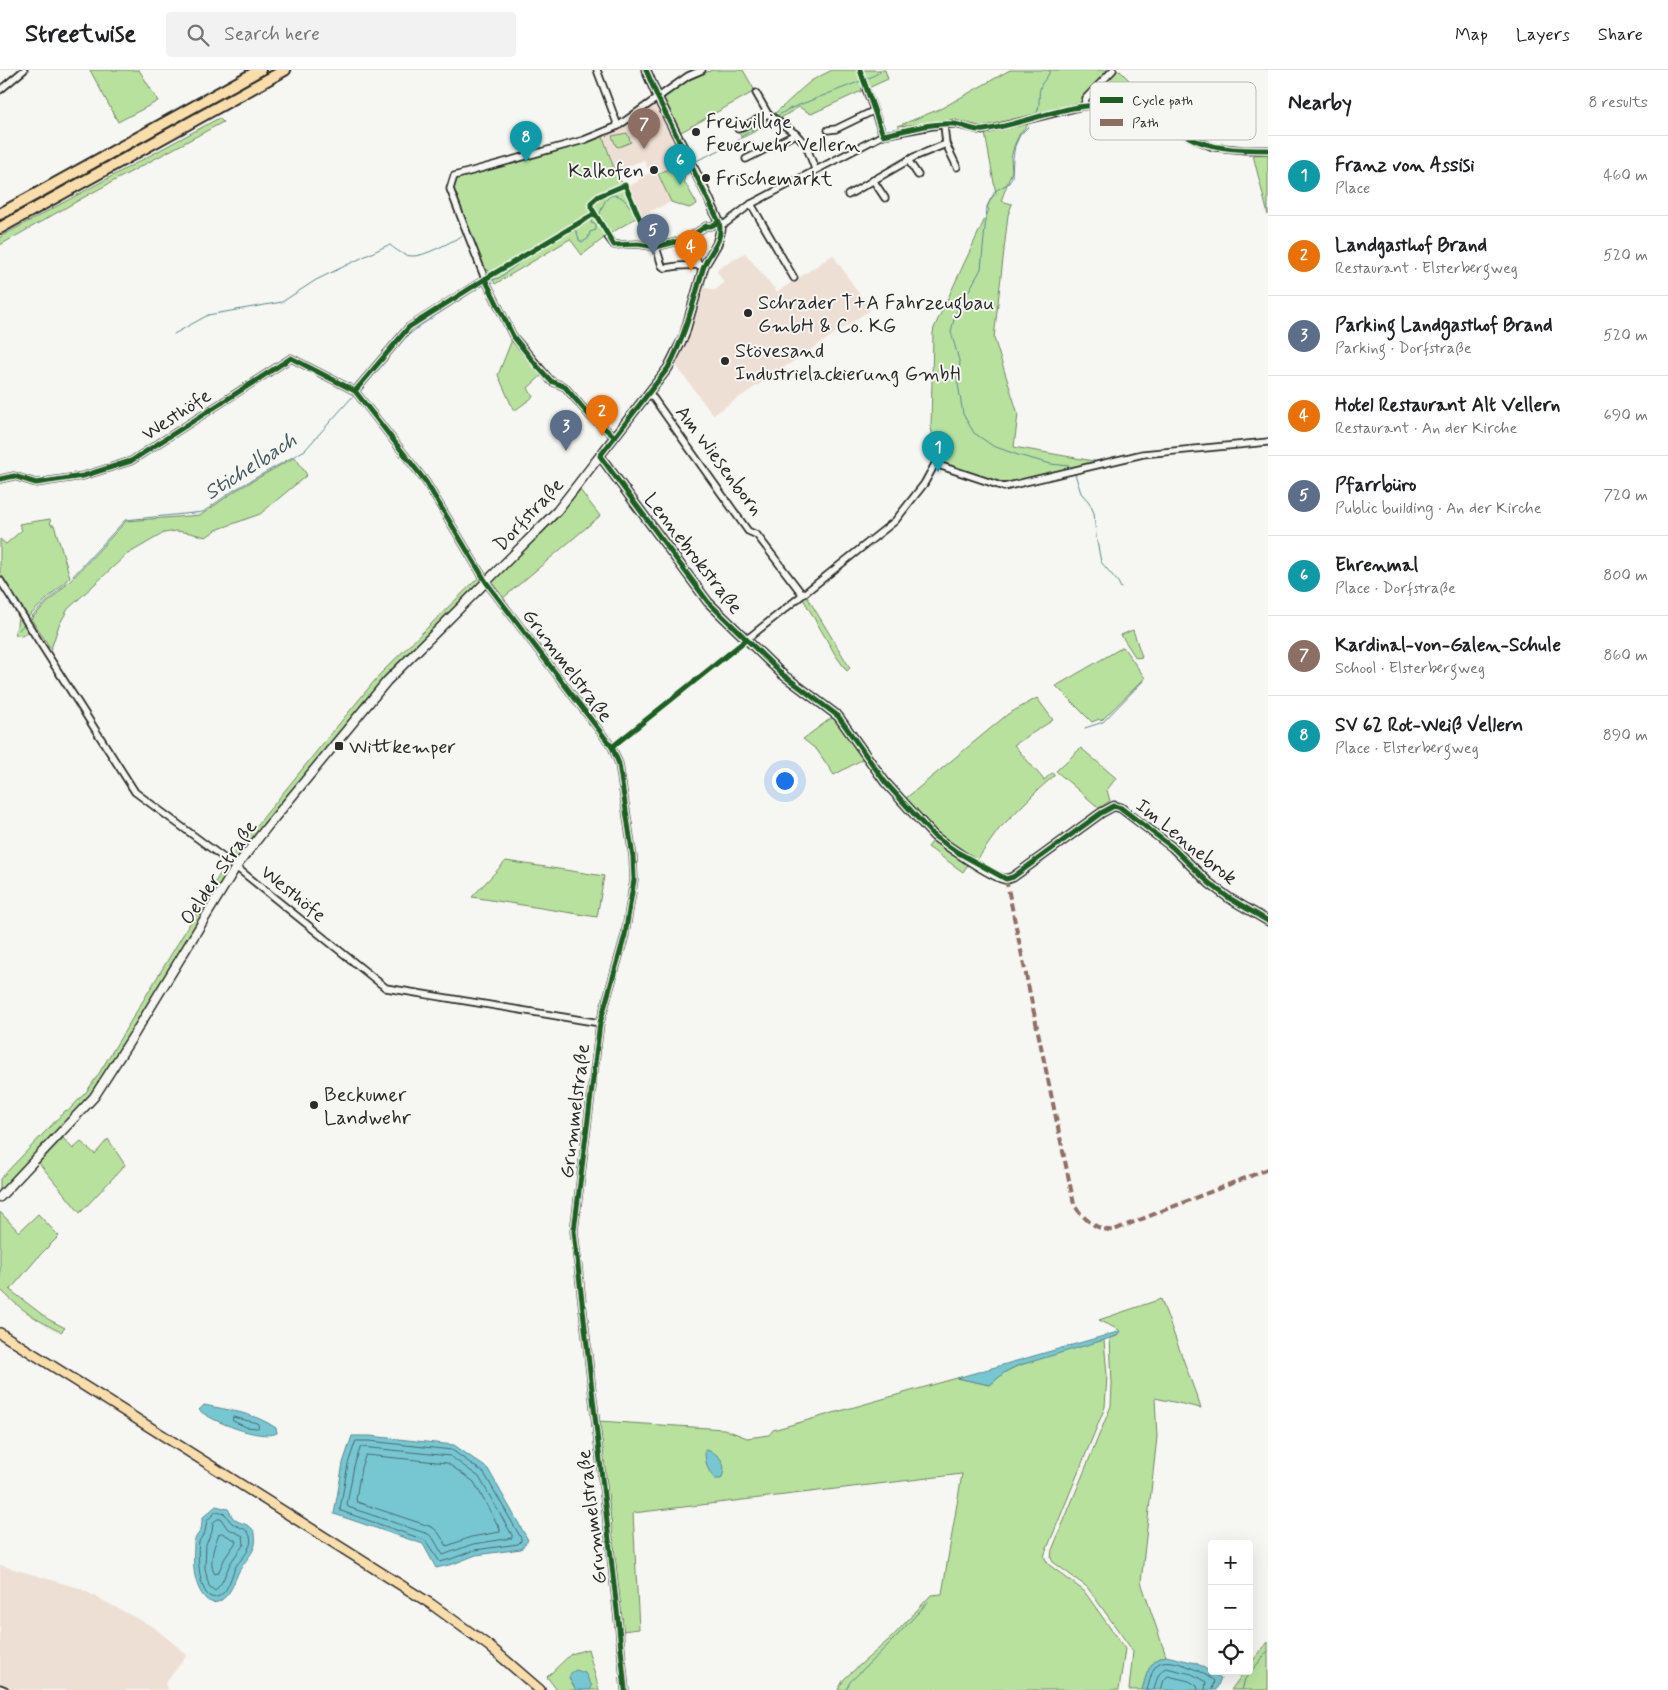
<!DOCTYPE html>
<html lang="en">
<head>
<meta charset="utf-8">
<style>
  :root { --surface:#fff; --page:#f2f2f2; --text:#202124; --muted:#757577; --line:#e0e0e0; --accent:#2b2b2b }
  body { margin:0; font-family:Mynerve,sans-serif; background:var(--page); color:var(--text) }
  .controls { position:absolute; right:15px; bottom:15px; display:grid; overflow:hidden; border-radius:5px; box-shadow:0 5px 20px #0002 }
  .controls button { width:45px; height:45px; display:grid; place-items:center; padding:0; border:0; border-bottom:1px solid var(--line); background:var(--surface); color:var(--text); font:25px sans-serif }
  .you { position:absolute; left:784px; top:710px; width:18px; height:18px; margin:-12px; border:4px solid #fff; border-radius:50%; background:#1a73e8; box-shadow:0 0 0 8px #1a73e833 }
  .badge { display:grid; place-items:center; width:32px; height:32px; border-radius:50%; background:var(--accent); color:#fff; font-size:16px; font-weight:700 }
  .pin { position:absolute; translate:-50% -41px; filter:drop-shadow(0 1px 2px #0008) }
  .pin::after { content:''; position:absolute; top:26px; width:18px; height:15px; background:inherit; clip-path:polygon(0 0,100% 0,50% 100%) }
  .list { margin:0; padding:0; list-style:none }
  h2 { display:flex; justify-content:space-between; align-items:center; height:65px; margin:0; padding:0 20px; font-size:21px }
  h2 small { font-size:16px; font-weight:400; color:var(--muted) }
  .list li { display:grid; grid-template-columns:32px 1fr auto; gap:15px; align-items:center; box-sizing:border-box; height:80px; padding:0 20px; border-top:1px solid var(--line) }
  .list b { display:block; font-size:19px; white-space:nowrap }
  .list p { margin:0; font-size:16px; white-space:nowrap; color:var(--muted) }
  .list em { font-size:16px; font-style:normal; color:var(--muted) }
  .icon { flex:none; width:28px; height:28px; fill:none; stroke:currentColor; stroke-width:2; stroke-linecap:round; stroke-linejoin:round }
  .map { position:relative; flex:none; width:1268px; height:1620px; overflow:hidden }
  header { display:flex; align-items:center; gap:30px; box-sizing:border-box; height:70px; padding:0 25px; background:var(--surface); border-bottom:1px solid var(--line) }
  header strong { font-size:24px }
  nav { display:flex; gap:28px; margin-inline-start:auto; font-size:18px }
  .search { width:350px; height:45px; background:var(--page); display:flex; align-items:center; gap:12px; box-sizing:border-box; padding:0 18px; border-radius:5px; color:var(--muted); font-size:19px }
  main { display:flex }
  aside { flex:1; background:var(--surface) }
  .map>svg:first-child { display:block }
  .built { fill:#eedfd4 }
  .green { fill:#b8e19e; stroke:#728664 }
  .water { fill:#77c7d2; stroke:#59898f }
  .lines { fill:none; stroke-linecap:round; stroke-linejoin:round }
  .shore { stroke:#49696e; stroke-width:1 }
  .stream { stroke:#59898f; stroke-width:1 }
  .street-casing { stroke:#2b2b2b; stroke-width:9 }
  .secondary-casing { stroke:#2b2b2b; stroke-width:11 }
  .primary-casing { stroke:#2b2b2b; stroke-width:12 }
  .highway-casing { stroke:#2b2b2b; stroke-width:14 }
  .street { stroke:#f6f6f2; stroke-width:5.5 }
  .secondary { stroke:#f6f6f2; stroke-width:8 }
  .primary { stroke:#f9deab; stroke-width:9 }
  .highway { stroke:#f9deab; stroke-width:10 }
  .quiet { stroke:#8d6e63; stroke-width:4; stroke-dasharray:8 4; stroke-linecap:butt }
  .cycleway-casing { stroke:#f6f6f2; stroke-width:8 }
  .cycleway { stroke:#1b5e20; stroke-width:5 }
  .poi-dot { fill:#2b2b2b; stroke:#f6f6f2; stroke-width:2 }
  .labels { text-anchor:middle; stroke-width:4; stroke-linejoin:round; paint-order:stroke }
  .poi-label { font-size:20px; fill:#2b2b2b; stroke:#f6f6f2; text-anchor:start }
  .street-label { font-size:20px; fill:#2b2b2b; stroke:#f6f6f2 }
  .water-label { font-size:21px; font-style:italic; fill:#425a5d; stroke:#f6f6f2 }
  .key { fill:#f6f6f2; stroke:#b9b9b6; stroke-width:1 }
  .key-label { font-size:14px; fill:#2b2b2b }
</style>
</head>
<body>
<header>
<strong>Streetwise</strong>
<div class="search"><svg class="icon" aria-label="search" viewBox="0 0 24 24"><circle cx="10" cy="10" r="6"/><path d="M15 15l6 6"/></svg>Search here</div>
<nav><a>Map</a><a>Layers</a><a>Share</a></nav>
</header>
<main>
<div class="map">
<svg width="1268" height="1620" viewBox="0 0 1268 1620">
  <rect width="100%" height="100%" fill="#f6f6f2"/>
  <filter id="ink" filterUnits="userSpaceOnUse"><feTurbulence type="fractalNoise" baseFrequency=".02" numOctaves="2"/><feDisplacementMap in="SourceGraphic" scale="10" xChannelSelector="R" yChannelSelector="G"/><feConvolveMatrix kernelMatrix="1 2 1 2 8 2 1 2 1" color-interpolation-filters="sRGB"/></filter>
  <g filter="url(#ink)">
    <g class="built">
      <path d="M655 35 686 91 661 103 657 95 648 98 644 90 615 101 602 64 625 54Z"/>
      <path d="M653 102 659 108 671 132 639 146 627 117 637 112 642 106Z"/>
      <path d="M745 183 777 222 833 185 870 240 713 345 675 294 686 275 703 217 715 220 724 213 716 200Z"/>
      <path d="M0 1495 79 1518 155 1558 187 1585 165 1614 168 1620H0Z"/>
    </g>
    <g class="green">
      <path d="M90 0H139L158 31 118 52Z"/>
      <path d="M712 0H743L755 21 681 62 664 28 691 9Z"/>
      <path d="M832 0H885L888 9 811 44 799 37 779 49 775 45V43C788 33 798 21 811 11 817 7 825 4 832 0Z"/>
      <path d="M1010 0H1109L1078 35 982 58 953 49 945 51 898 56 942 38Z"/>
      <path d="M1117 0H1119L1165 46 1136 35 1112 31 1092 32 1089 29Z"/>
      <path d="M766 46 775 51 742 68 739 63 742 59Z"/>
      <path d="M219 48 223 52 88 125 0 175V167Z"/>
      <path d="M1030 52 1019 65 1014 76 1011 88 1012 101 1001 131 1012 134 1008 145 994 268 1018 344 1014 377 1099 392 1011 414 999 413 938 392 931 358 933 263 934 258 989 140 987 137 991 128 996 124 985 63Z"/>
      <path d="M627 63 631 72 619 77 616 76 612 66Z"/>
      <path d="M602 64 615 101 619 109 627 117 639 146 608 165 582 185 570 169 495 214 488 200 486 201 477 184 452 119 456 107Z"/>
      <path d="M1268 84V145L1253 85Z"/>
      <path d="M686 91 691 100 687 104H685L684 111 697 134 689 138 671 132 658 104Z"/>
      <path d="M513 267 542 305 528 318 533 327 514 341 498 305Z"/>
      <path d="M295 387 307 405 260 444 216 460 206 467 190 463 176 461 164 463 126 485 68 539 59 555 51 579 31 549 75 506 126 451 201 445 235 421Z"/>
      <path d="M580 420 600 446 502 529 490 514 557 447Z"/>
      <path d="M50 449 51 455H54L70 507 28 547 0 506V469L6 474 22 460 19 454Z"/>
      <path d="M479 507 481 513 393 601 237 792 230 789 316 682 381 603Z"/>
      <path d="M806 525 850 598 847 601 836 586 802 527Z"/>
      <path d="M18 543 30 561 22 566 16 565 15 561 17 556Z"/>
      <path d="M1133 560 1142 587 1136 588 1121 565Z"/>
      <path d="M1123 577 1145 608 1101 651 1099 649 1092 652 1056 616Z"/>
      <path d="M1037 628 1053 650 1014 675 1044 710 1052 703 1055 705 1040 718 999 759 977 790 944 770 905 729 1008 644Z"/>
      <path d="M834 646 865 688 834 705 817 680 803 669Z"/>
      <path d="M1081 678 1116 708 1107 720 1110 731 1099 738 1056 701Z"/>
      <path d="M935 771 969 793 963 802 928 777 932 772Z"/>
      <path d="M506 791 604 806 597 847 472 827Z"/>
      <path d="M226 794 231 801 93 1025 0 1123V1109L66 1040 68 1041 87 1021 98 1005Z"/>
      <path d="M63 1068 73 1079 81 1072 95 1084 108 1069 125 1095 80 1143 39 1093Z"/>
      <path d="M0 1142 19 1162 38 1144 59 1166 40 1185 10 1220 48 1249 65 1258 61 1262C39 1252 17 1237 0 1219Z"/>
      <path d="M1161 1229 1201 1338 1155 1328 1157 1367 1141 1512 1166 1586C1148 1591 1147 1604 1142 1620H1129L1133 1581 1087 1517 1053 1492 1051 1488 1052 1480 1111 1336 1112 1314 1110 1268 1117 1266 1121 1261 1099 1250Z"/>
      <path d="M1104 1270 1107 1305 1105 1337 1044 1486 1048 1494 1084 1521 1125 1579 1119 1620H838L844 1609 893 1566 931 1525 942 1524 962 1404 633 1443 639 1559 622 1561 598 1351 724 1359 747 1368 769 1365 773 1360 957 1308 990 1315 1005 1302 1017 1296 1076 1277Z"/>
      <path d="M1268 1572V1620H1231L1245 1601H1249V1595Z"/>
      <path d="M588 1579 599 1620H557L547 1607 571 1584Z"/>
    </g>
    <g class="water">
      <path d="M1121 1261 1117 1266 1017 1296 1005 1302 990 1315 957 1308Z"/>
      <path d="M204 1335C228 1340 255 1343 276 1358L277 1363C261 1371 211 1351 199 1340Z"/>
      <path d="M352 1366H370L454 1375 488 1399 528 1470 521 1479 476 1485 453 1494 436 1498 423 1474 334 1444 343 1393Z"/>
      <path d="M705 1380C719 1382 729 1395 721 1409H715C707 1400 705 1392 705 1380Z"/>
      <path d="M216 1436 228 1439C230 1442 232 1447 234 1449 241 1455 252 1453 255 1464 258 1480 248 1486 241 1498 235 1507 234 1517 227 1525 208 1547 195 1516 194 1499 193 1491 194 1481 194 1473 194 1468 199 1464 201 1459 202 1456 202 1451 202 1448Z"/>
      <path d="M1166 1586 1196 1593 1221 1608 1216 1620H1142C1147 1604 1148 1591 1166 1586Z"/>
      <path d="M576 1600 585 1603 592 1616 590 1620H576L569 1608 571 1603Z"/>
    </g>
    <g class="lines">
      <g class="shore">
        <path d="M233 1347 257 1353 259 1357 257 1358 246 1357 233 1351Z"/>
        <path d="M356 1371H369L452 1380 484 1403 521 1468V1471L518 1474 475 1480 451 1489 440 1492 425 1470 341 1441 340 1439 348 1394Z"/>
        <path d="M361 1377 450 1386 479 1407 512 1465V1468L473 1474 443 1485 433 1468 428 1464 348 1437 347 1434 354 1396Z"/>
        <path d="M366 1385 447 1393 474 1412 500 1459V1462L471 1467 447 1476 438 1462 432 1457 357 1432 356 1429 361 1398Z"/>
        <path d="M216 1442 225 1444C227 1446 229 1451 232 1453 238 1458 247 1457 250 1466 251 1470 251 1474 249 1477 247 1485 240 1490 236 1496 231 1506 229 1521 219 1526 198 1537 197 1482 199 1472 200 1469 203 1465 205 1462 206 1458 206 1454 207 1451Z"/>
        <path d="M218 1449H221L227 1458 243 1466 244 1474 231 1492 222 1512 215 1521 209 1516 207 1508 205 1498 206 1474 212 1462 213 1453Z"/>
        <path d="M222 1463 235 1470 236 1472 225 1488 218 1503 215 1504C208 1494 214 1475 219 1464Z"/>
        <path d="M1147 1620C1150 1611 1151 1600 1158 1594 1169 1585 1206 1603 1214 1611L1212 1620"/>
        <path d="M1154 1620C1156 1612 1158 1601 1166 1598L1192 1604 1206 1612 1205 1620"/>
        <path d="M1161 1620 1164 1610 1168 1606 1189 1611 1197 1616 1198 1620"/>
      </g>
      <g class="stream">
        <path d="M1036 44C1041 36 1038 28 1040 19 1041 11 1049 8 1050 0"/>
        <path d="M777 46 789 39 871 7 880 2V0"/>
        <path d="M1029 56 1020 65 1015 76 1013 88 1012 107 1009 113 995 121 987 137 981 199 955 245 951 262 960 294 957 308 963 344 974 363 993 376 1018 385 1051 394 1069 396 1071 399"/>
        <path d="M696 91 737 72 742 66 770 49"/>
        <path d="M600 144C603 133 609 119 622 128 625 130 628 134 630 137"/>
        <path d="M491 207 512 195 517 194"/>
        <path d="M492 210 499 208 530 185 572 159 577 162 579 170 582 172 588 169 590 162 596 160V154L591 153 592 148 597 145"/>
        <path d="M174 264 208 245 282 232 316 210 386 176 390 175C396 180 404 186 412 186 424 187 450 172 462 166"/>
        <path d="M399 273 421 255 483 215"/>
        <path d="M1075 404 1081 423 1089 432 1094 443 1096 466 1101 492 1118 512 1121 518"/>
        <path d="M73 506 125 450 203 442 234 420 305 380 354 325"/>
        <path d="M28 550 67 512"/>
        <path d="M19 560 25 553"/>
        <path d="M1085 658 1103 652 1145 609"/>
        <path d="M846 1620 850 1612 894 1569 928 1532"/>
        <path d="M1242 1620 1245 1609 1268 1581"/>
      </g>
      <defs>
        <g id="street">
          <path d="M597 0 618 56"/>
          <path d="M866 19 883 65"/>
          <path d="M0 20 24 0"/>
          <path d="M756 23 768 44 796 64 806 75 815 99"/>
          <path d="M1084 36 1086 28 1113 0"/>
          <path d="M944 55 946 74 957 97"/>
          <path d="M738 59 768 44"/>
          <path d="M828 60 836 59 873 41"/>
          <path d="M746 89 796 64"/>
          <path d="M908 90 918 105"/>
          <path d="M873 110 885 128"/>
          <path d="M848 125 914 87 946 74"/>
          <path d="M751 134 794 208"/>
          <path d="M720 155 726 153 751 134 883 65 932 56 954 54 982 61 1084 36 1107 34 1130 38 1148 45 1196 70 1213 77 1245 80H1268"/>
          <path d="M608 167 614 175 638 174 656 177 687 169 706 156H711L719 152"/>
          <path d="M687 169 699 195"/>
          <path d="M656 177 662 196 665 198 678 196 701 195 704 196"/>
          <path d="M355 321 409 257 485 209"/>
          <path d="M649 322 748 461 757 465 802 524"/>
          <path d="M615 367 589 345 565 317 551 311 513 266 485 209 450 119 454 106 584 70 618 56 688 6 702 0"/>
          <path d="M0 409 14 406 36 413 83 406 131 391 291 288 355 321 426 412 486 512 612 677 619 694 633 787 634 810 625 865 600 953 574 1161 619 1558 625 1620"/>
          <path d="M0 510 135 722 236 797 386 918 600 953"/>
          <path d="M746 570 895 451 924 414 935 394 1004 417 1143 384 1268 372"/>
          <path d="M0 1618 5 1620"/>
        </g>
        <g id="secondary">
          <path d="M600 386 708 532 782 604 838 646 885 712 934 766C946 775 992 807 1005 809 1007 809 1011 808 1013 807L1101 743 1114 736 1121 738 1172 777 1209 813 1229 828 1268 851"/>
          <path d="M0 1127 94 1027 135 963 236 797 267 757 387 611 557 441 668 298 684 266 704 196 717 174 721 159 719 152 708 127 658 28 646 0"/>
        </g>
        <path id="primary" d="M0 1263 431 1534 489 1576 540 1620"/>
        <g id="highway">
          <path d="M0 144 260 0"/>
          <path d="M0 158 285 0"/>
        </g>
      </defs>
      <use href="#street" class="street-casing"/>
      <use href="#secondary" class="secondary-casing"/>
      <use href="#primary" class="primary-casing"/>
      <use href="#highway" class="highway-casing"/>
      <use href="#street" class="street"/>
      <use href="#secondary" class="secondary"/>
      <use href="#primary" class="primary"/>
      <use href="#highway" class="highway"/>
      <path class="quiet" d="M1006 809 1074 1134C1081 1147 1098 1162 1114 1160L1268 1099"/>
      <defs>
        <g id="cycleway">
          <path d="M646 0 658 28 719 152C724 174 709 180 703 199 693 233 685 267 668 298L600 386 708 532 782 604 838 646 885 712 934 766 957 782 1006 809 1013 807 1101 743 1114 736 1121 738 1172 777 1209 813 1229 828 1268 851"/>
          <path d="M860 0 883 65C906 61 932 52 954 54 964 55 975 62 984 60 1032 53 1079 26 1129 38 1153 44 1174 61 1197 71 1220 80 1244 80 1268 80"/>
          <path d="M656 177 639 147 625 115 599 126 591 133V137L614 175 638 174 656 177 687 169 706 156H711L719 152"/>
          <path d="M485 209 513 266 537 296 551 311 565 317 589 345 615 367"/>
          <path d="M355 321 409 257 485 209 594 144"/>
          <path d="M0 409 14 406 36 413 83 406 131 391 291 288 355 321 426 412 486 512 612 677 619 694 633 787 634 810 625 865 600 953 574 1161 619 1558 625 1620"/>
          <path d="M612 677 746 570"/>
        </g>
      </defs>
      <use href="#cycleway" class="cycleway-casing"/>
      <use href="#cycleway" class="cycleway"/>
    </g>
  </g>
  <g class="poi-dot">
    <circle cx="696" cy="62" r="5"/>
    <circle cx="654" cy="100" r="5"/>
    <circle cx="706" cy="108" r="5"/>
    <circle cx="748" cy="243" r="5"/>
    <circle cx="725" cy="291" r="5"/>
    <rect x="334" y="671" width="10" height="10" rx="2.5"/>
    <circle cx="314" cy="1035" r="5"/>
  </g>
  <g class="labels">
    <g class="poi-label">
      <text x="706" y="58">Freiwillige<tspan x="706" dy="23">Feuerwehr Vellern</tspan></text>
      <text x="644" y="107" text-anchor="end">Kalkofen</text>
      <text x="716" y="115">Frischemarkt</text>
      <text x="758" y="239">Schrader T+A Fahrzeugbau<tspan x="758" dy="23">GmbH &amp; Co. KG</tspan></text>
      <text x="735" y="287">Stövesand<tspan x="735" dy="23">Industrielackierung GmbH</tspan></text>
      <text x="349" y="683">Wittkemper</text>
      <text x="324" y="1031">Beckumer<tspan x="324" dy="23">Landwehr</tspan></text>
    </g>
    <g class="street-label">
      <text transform="translate(176 344) rotate(-33)" y="7">Westhöfe</text>
      <text transform="translate(720 390) rotate(53)" y="7">Am Wiesenborn</text>
      <text transform="translate(528 444) rotate(-47)" y="7">Dorfstraße</text>
      <text transform="translate(694 483) rotate(52)" y="7">Lennebrokstraße</text>
      <text transform="translate(568 595) rotate(53)" y="7">Grummelstraße</text>
      <text transform="translate(1187 771) rotate(39)" y="7">Im Lennebrok</text>
      <text transform="translate(218 802) rotate(-56)" y="7">Oelder Straße</text>
      <text transform="translate(294 823) rotate(39)" y="7">Westhöfe</text>
      <text transform="translate(574 1041) rotate(-83)" y="7">Grummelstraße</text>
      <text transform="translate(591 1447) rotate(-97)" y="7">Grummelstraße</text>
    </g>
    <g class="water-label">
      <text transform="translate(250 396) rotate(-33)" y="7">Stichelbach</text>
    </g>
  </g>
  <rect x="1090" y="12" width="166" height="58" rx="8" class="key"/>
  <rect x="1100" y="27" width="23" height="6" fill="#1b5e20"/>
  <rect x="1100" y="49" width="23" height="7" fill="#8d6e63"/>
  <g class="key-label">
    <text x="1132" y="35">Cycle path</text>
    <text x="1132" y="57">Path</text>
  </g>
</svg>
<div class="controls">
<button>+</button>
<button>−</button>
<button><svg class="icon" aria-label="locate" viewBox="0 0 24 24"><circle cx="12" cy="12" r="6"/><path d="M12 2v4M12 18v4M2 12h4M18 12h4"/></svg></button>
</div>
<div class="you"></div>
<div class="pin badge" style="left:938px;top:402px;background:#0f9aa8">1</div>
<div class="pin badge" style="left:602px;top:366px;background:#e8710a">2</div>
<div class="pin badge" style="left:566px;top:381px;background:#5c6f8a">3</div>
<div class="pin badge" style="left:691px;top:201px;background:#e8710a">4</div>
<div class="pin badge" style="left:653px;top:185px;background:#5c6f8a">5</div>
<div class="pin badge" style="left:680px;top:115px;background:#0f9aa8">6</div>
<div class="pin badge" style="left:644px;top:79px;background:#8d6e63">7</div>
<div class="pin badge" style="left:526px;top:92px;background:#0f9aa8">8</div>
</div>
<aside>
<h2>Nearby<small>8 results</small></h2>
<ul class="list">
<li><span class="badge" style="background:#0f9aa8">1</span><div><b>Franz von Assisi</b><p>Place</p></div><em>460 m</em></li>
<li><span class="badge" style="background:#e8710a">2</span><div><b>Landgasthof Brand</b><p>Restaurant · Elsterbergweg</p></div><em>520 m</em></li>
<li><span class="badge" style="background:#5c6f8a">3</span><div><b>Parking Landgasthof Brand</b><p>Parking · Dorfstraße</p></div><em>520 m</em></li>
<li><span class="badge" style="background:#e8710a">4</span><div><b>Hotel Restaurant Alt Vellern</b><p>Restaurant · An der Kirche</p></div><em>690 m</em></li>
<li><span class="badge" style="background:#5c6f8a">5</span><div><b>Pfarrbüro</b><p>Public building · An der Kirche</p></div><em>720 m</em></li>
<li><span class="badge" style="background:#0f9aa8">6</span><div><b>Ehrenmal</b><p>Place · Dorfstraße</p></div><em>800 m</em></li>
<li><span class="badge" style="background:#8d6e63">7</span><div><b>Kardinal-von-Galen-Schule</b><p>School · Elsterbergweg</p></div><em>860 m</em></li>
<li><span class="badge" style="background:#0f9aa8">8</span><div><b>SV 62 Rot-Weiß Vellern</b><p>Place · Elsterbergweg</p></div><em>890 m</em></li>
</ul>
</aside>
</main>
</body>
</html>
